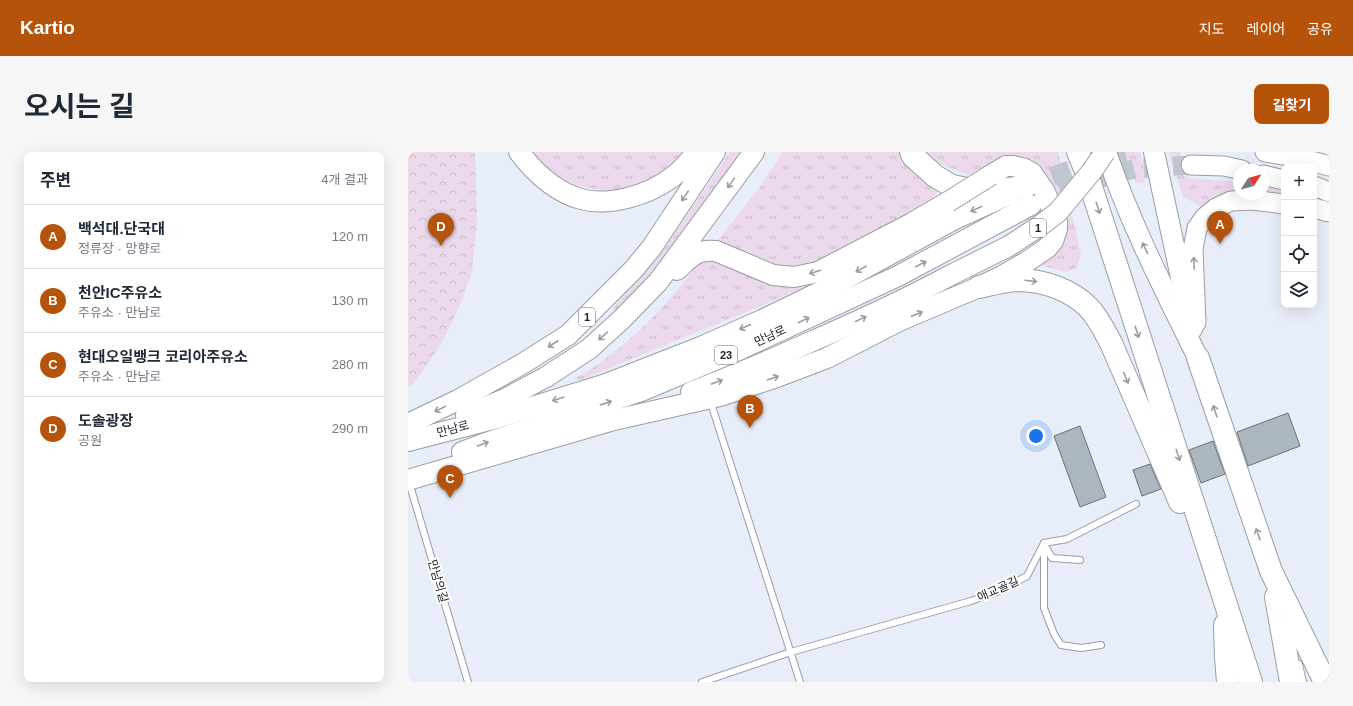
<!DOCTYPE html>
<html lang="ko">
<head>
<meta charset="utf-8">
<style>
  :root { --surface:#fff; --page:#f6f6f7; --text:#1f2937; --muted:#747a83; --line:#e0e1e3; --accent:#b45309 }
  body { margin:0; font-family:Arial,"Noto Sans KR",sans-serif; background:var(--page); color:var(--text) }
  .controls { position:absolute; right:12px; top:12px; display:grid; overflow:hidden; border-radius:8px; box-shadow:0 4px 16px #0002 }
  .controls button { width:36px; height:36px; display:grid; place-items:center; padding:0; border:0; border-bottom:1px solid var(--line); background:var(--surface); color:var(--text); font:20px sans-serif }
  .compass { position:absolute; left:825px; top:12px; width:36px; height:36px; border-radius:50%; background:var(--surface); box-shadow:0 4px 16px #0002; rotate:54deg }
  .you { position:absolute; left:628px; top:284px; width:14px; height:14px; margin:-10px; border:3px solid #fff; border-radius:50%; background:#1a73e8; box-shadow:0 0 0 6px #1a73e833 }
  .badge { display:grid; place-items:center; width:26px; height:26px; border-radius:50%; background:var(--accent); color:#fff; font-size:13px; font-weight:700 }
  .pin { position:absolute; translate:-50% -33px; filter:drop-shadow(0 1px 2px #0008) }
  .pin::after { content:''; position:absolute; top:21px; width:14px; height:12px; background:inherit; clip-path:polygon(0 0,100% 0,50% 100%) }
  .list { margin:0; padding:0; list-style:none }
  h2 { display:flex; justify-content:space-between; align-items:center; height:52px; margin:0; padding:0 16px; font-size:17px }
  h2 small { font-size:13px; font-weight:400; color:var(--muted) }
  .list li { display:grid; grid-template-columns:26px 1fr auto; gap:12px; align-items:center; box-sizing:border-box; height:64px; padding:0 16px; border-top:1px solid var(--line) }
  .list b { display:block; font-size:15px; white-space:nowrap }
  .list p { margin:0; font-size:13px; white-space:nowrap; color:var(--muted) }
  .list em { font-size:13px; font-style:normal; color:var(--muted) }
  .icon { flex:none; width:22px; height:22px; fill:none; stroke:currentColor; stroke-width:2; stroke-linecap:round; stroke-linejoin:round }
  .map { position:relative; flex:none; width:921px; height:530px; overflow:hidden; border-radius:8px }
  header { display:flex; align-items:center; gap:24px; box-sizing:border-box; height:56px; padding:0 20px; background:var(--accent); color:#fff }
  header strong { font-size:19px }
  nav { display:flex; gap:22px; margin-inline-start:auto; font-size:14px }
  .intro { display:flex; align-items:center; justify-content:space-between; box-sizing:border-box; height:96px; padding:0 24px }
  h1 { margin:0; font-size:28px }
  .button { padding:10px 18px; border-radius:8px; background:var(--accent); color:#fff; font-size:14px; font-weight:700 }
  main { display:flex; gap:24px; padding:0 24px }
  aside { flex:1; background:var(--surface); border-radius:8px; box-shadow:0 4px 16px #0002 }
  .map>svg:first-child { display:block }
  .grass { fill:url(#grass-tufts) }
  .park { fill:url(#park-crowns) }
  .building { fill:#abb6bd; stroke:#677178 }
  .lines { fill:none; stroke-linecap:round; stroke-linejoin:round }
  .primary-tunnel { stroke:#c0c6cf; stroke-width:19; stroke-dasharray:19 10; stroke-linecap:butt }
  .service-casing { stroke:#989da7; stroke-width:8 }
  .primary-casing { stroke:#989da7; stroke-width:21 }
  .trunk-casing { stroke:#989da7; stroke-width:22 }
  .motorway-casing { stroke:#989da7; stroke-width:24 }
  .service { stroke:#fff; stroke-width:6 }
  .primary { stroke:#fff; stroke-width:19 }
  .trunk { stroke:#fff; stroke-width:20 }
  .motorway { stroke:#fff; stroke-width:22 }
  .trunk-bridge-casing { stroke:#989da7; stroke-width:22; stroke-linecap:butt }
  .trunk-bridge { stroke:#fff; stroke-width:20 }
  .oneway { stroke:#9c9c9e }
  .labels { text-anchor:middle; stroke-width:4; stroke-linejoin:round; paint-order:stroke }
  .shield { fill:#fff; stroke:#646668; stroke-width:1 }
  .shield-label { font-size:11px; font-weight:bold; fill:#222428 }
  .street-label { font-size:12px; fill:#222428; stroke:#fff }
</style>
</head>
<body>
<header>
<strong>Kartio</strong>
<nav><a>지도</a><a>레이어</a><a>공유</a></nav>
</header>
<div class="intro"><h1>오시는 길</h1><a class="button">길찾기</a></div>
<main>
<aside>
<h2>주변<small>4개 결과</small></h2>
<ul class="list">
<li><span class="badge">A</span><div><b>백석대.단국대</b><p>정류장 · 망향로</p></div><em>120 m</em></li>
<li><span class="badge">B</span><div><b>천안IC주유소</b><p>주유소 · 만남로</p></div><em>130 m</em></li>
<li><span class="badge">C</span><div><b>현대오일뱅크 코리아주유소</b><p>주유소 · 만남로</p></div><em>280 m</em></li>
<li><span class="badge">D</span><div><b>도솔광장</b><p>공원</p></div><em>290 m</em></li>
</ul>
</aside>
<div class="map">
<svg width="921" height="530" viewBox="0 0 921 530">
  <defs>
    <pattern id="grass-tufts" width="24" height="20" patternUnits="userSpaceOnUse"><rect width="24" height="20" fill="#ecd8eb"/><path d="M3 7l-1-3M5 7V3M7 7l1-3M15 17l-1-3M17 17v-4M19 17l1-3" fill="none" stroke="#cab9ca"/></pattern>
    <pattern id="park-crowns" width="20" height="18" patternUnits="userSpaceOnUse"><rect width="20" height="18" fill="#ecd8eb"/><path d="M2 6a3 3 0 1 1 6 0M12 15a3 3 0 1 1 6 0" fill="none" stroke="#cab9ca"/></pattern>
  </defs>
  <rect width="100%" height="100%" fill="#e8eef9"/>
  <g class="grass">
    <path d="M122 0H282L265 17 226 38 200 39 175 35 147 25Z"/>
    <path d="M322 0H336L246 119 211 158 206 160V155L256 97Z"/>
    <path d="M375 0H493L531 38 517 56 397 117 364 114 309 89 352 35Z"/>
    <path d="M518 0H650L673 102 669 115 659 120 628 112 657 73 598 6 581 12 560 23 530 11Z"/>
    <path d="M714 0H732L738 25 735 31 727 30Z"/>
    <path d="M761 0H772L775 18 780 26 831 30V40L825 39 794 55 775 45Z"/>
    <path d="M855 34 876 39V43L855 42Z"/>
    <path d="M302 107 405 131 367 148 175 227 169 228 167 226C176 222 184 216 191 211 230 184 264 148 291 110Z"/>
  </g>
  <path class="park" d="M0 0H67L69 67 64 120 50 158 31 196 5 232 0 235Z"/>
  <g class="building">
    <path d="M880 261 892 294 840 314 829 280Z"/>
    <path d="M672 274 698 345 672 355 646 284Z"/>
    <path d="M805 289 817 322 793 331 781 298Z"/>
    <path d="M742 312 753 337 734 344 725 318Z"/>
  </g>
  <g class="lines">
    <g class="primary-tunnel">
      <path d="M617 35C651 22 685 8 720 0"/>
      <path d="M626 52 690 27 726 17 783 13"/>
    </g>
    <defs>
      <g id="service">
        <path d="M302 248 392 530"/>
        <path d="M1 330 60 530"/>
        <path d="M636 391 659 387 728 352"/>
        <path d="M636 392V456L646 482 653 493 673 496 693 493"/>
        <path d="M636 392 644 406 672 408"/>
        <path d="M891 512 895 530"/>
        <path d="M294 530 383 500 563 449 591 439 619 424 636 391"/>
      </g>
      <g id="primary">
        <path d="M857 0 893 6 921 14"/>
        <path d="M783 13 816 14 834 18"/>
        <path d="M855 23 876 28"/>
        <path d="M906 34 921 40"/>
        <path d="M906 56 921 60"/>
        <path d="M788 171 785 97 789 76 797 65 808 56 823 49 844 48 876 52"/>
      </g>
      <g id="trunk">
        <path d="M111 0C127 21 147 40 173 47 201 55 240 43 263 26 273 19 281 10 288 0"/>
        <path d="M698 0C722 71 757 139 790 206"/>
        <path d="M746 0 784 177"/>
        <path d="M269 118C283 105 288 97 308 99L365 123 386 125 410 120 504 71 540 50"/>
        <path d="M283 240C322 225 360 209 398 192 446 171 495 149 541 124"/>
        <path d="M58 263 97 247 138 225 181 197 214 167 250 130 346 0"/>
        <path d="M0 272 50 248 114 212 160 183 226 117 244 95 307 0"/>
        <path d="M0 289 89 266 198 232 295 194 354 168 422 135 545 68 606 40"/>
        <path d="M54 300 75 292 233 239 333 197 490 124 623 53"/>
        <path d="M0 328 206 268 312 244 369 225 419 206 491 169 571 135 594 124 620 109 639 96 645 89 649 77V70L637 40 624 21 617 17 605 14H598L583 23"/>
      </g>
      <g id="motorway">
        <path d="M503 0 505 4 527 24 544 34 575 40 617 35"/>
        <path d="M670 0 678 19 843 530"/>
        <path d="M571 135C585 132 599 128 613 128 637 129 663 138 680 155 690 165 696 178 703 191L772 350"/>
        <path d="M790 206 863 419 917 530"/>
        <path d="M868 445 883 530"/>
        <path d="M817 473 818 505 820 530"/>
      </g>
    </defs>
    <use href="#service" class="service-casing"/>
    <use href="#primary" class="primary-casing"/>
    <use href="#trunk" class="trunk-casing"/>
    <use href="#motorway" class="motorway-casing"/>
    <use href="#service" class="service"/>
    <use href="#primary" class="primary"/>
    <use href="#trunk" class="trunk"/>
    <use href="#motorway" class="motorway"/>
    <defs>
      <g id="trunk-bridge">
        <path d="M540 50 583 23"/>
        <path d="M541 124 601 94 633 73 650 60 684 19 697 0"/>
      </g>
    </defs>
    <use href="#trunk-bridge" class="trunk-bridge-casing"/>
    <use href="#trunk-bridge" class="trunk-bridge"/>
  </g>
  <defs><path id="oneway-shaft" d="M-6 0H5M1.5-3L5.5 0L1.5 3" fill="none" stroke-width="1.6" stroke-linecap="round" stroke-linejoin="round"/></defs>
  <g class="oneway">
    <use href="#oneway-shaft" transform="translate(323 31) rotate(126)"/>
    <use href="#oneway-shaft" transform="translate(277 44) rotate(124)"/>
    <use href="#oneway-shaft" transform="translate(690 56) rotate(72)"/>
    <use href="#oneway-shaft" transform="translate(568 57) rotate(155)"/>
    <use href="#oneway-shaft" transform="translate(737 96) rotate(-115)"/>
    <use href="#oneway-shaft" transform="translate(786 111) rotate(-92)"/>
    <use href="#oneway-shaft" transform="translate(513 112) rotate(-28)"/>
    <use href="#oneway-shaft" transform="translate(453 117) rotate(151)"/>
    <use href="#oneway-shaft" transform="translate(407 120) rotate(163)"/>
    <use href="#oneway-shaft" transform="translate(623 129) rotate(7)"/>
    <use href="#oneway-shaft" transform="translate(509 162) rotate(-23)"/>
    <use href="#oneway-shaft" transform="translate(453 167) rotate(-25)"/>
    <use href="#oneway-shaft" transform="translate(396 168) rotate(-25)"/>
    <use href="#oneway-shaft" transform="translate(337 175) rotate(156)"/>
    <use href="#oneway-shaft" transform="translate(729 180) rotate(72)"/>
    <use href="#oneway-shaft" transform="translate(195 184) rotate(138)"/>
    <use href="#oneway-shaft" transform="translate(145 192) rotate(147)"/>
    <use href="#oneway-shaft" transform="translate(365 226) rotate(-19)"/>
    <use href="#oneway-shaft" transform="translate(718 226) rotate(67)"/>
    <use href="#oneway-shaft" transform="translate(309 230) rotate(-20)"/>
    <use href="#oneway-shaft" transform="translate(150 247) rotate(162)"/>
    <use href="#oneway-shaft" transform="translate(198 251) rotate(-19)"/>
    <use href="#oneway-shaft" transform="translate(32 257) rotate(154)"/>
    <use href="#oneway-shaft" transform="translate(807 259) rotate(-108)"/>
    <use href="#oneway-shaft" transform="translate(75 292) rotate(-20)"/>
    <use href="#oneway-shaft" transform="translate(770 303) rotate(72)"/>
    <use href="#oneway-shaft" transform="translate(850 382) rotate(-109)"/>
  </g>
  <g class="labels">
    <g class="shield">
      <rect x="622" y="67" width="16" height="18" rx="3"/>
      <rect x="171" y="156" width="16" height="18" rx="3"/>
      <rect x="307" y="194" width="22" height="18" rx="3"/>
    </g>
    <g class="shield-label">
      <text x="630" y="80">1</text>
      <text x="179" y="169">1</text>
      <text x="318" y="207">23</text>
    </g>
    <g class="street-label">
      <text transform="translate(362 184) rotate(-25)" y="4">만남로</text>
      <text transform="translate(45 277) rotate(-15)" y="4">만남로</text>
      <text transform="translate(30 429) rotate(74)" y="4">만남의길</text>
      <text transform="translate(590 437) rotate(-24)" y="4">애교골길</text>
    </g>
  </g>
</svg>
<div class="controls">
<button>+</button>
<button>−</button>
<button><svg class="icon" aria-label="locate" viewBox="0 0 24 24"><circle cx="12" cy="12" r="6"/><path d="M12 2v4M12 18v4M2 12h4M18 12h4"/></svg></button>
<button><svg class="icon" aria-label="layers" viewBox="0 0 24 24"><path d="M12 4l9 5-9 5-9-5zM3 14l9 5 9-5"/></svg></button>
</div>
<svg class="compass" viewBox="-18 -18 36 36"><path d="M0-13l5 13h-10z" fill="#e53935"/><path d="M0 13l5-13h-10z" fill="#747a83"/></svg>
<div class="you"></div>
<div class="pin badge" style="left:812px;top:92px">A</div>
<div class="pin badge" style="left:342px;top:276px">B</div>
<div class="pin badge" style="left:42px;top:346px">C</div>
<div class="pin badge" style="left:33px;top:94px">D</div>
</div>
</main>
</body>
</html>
